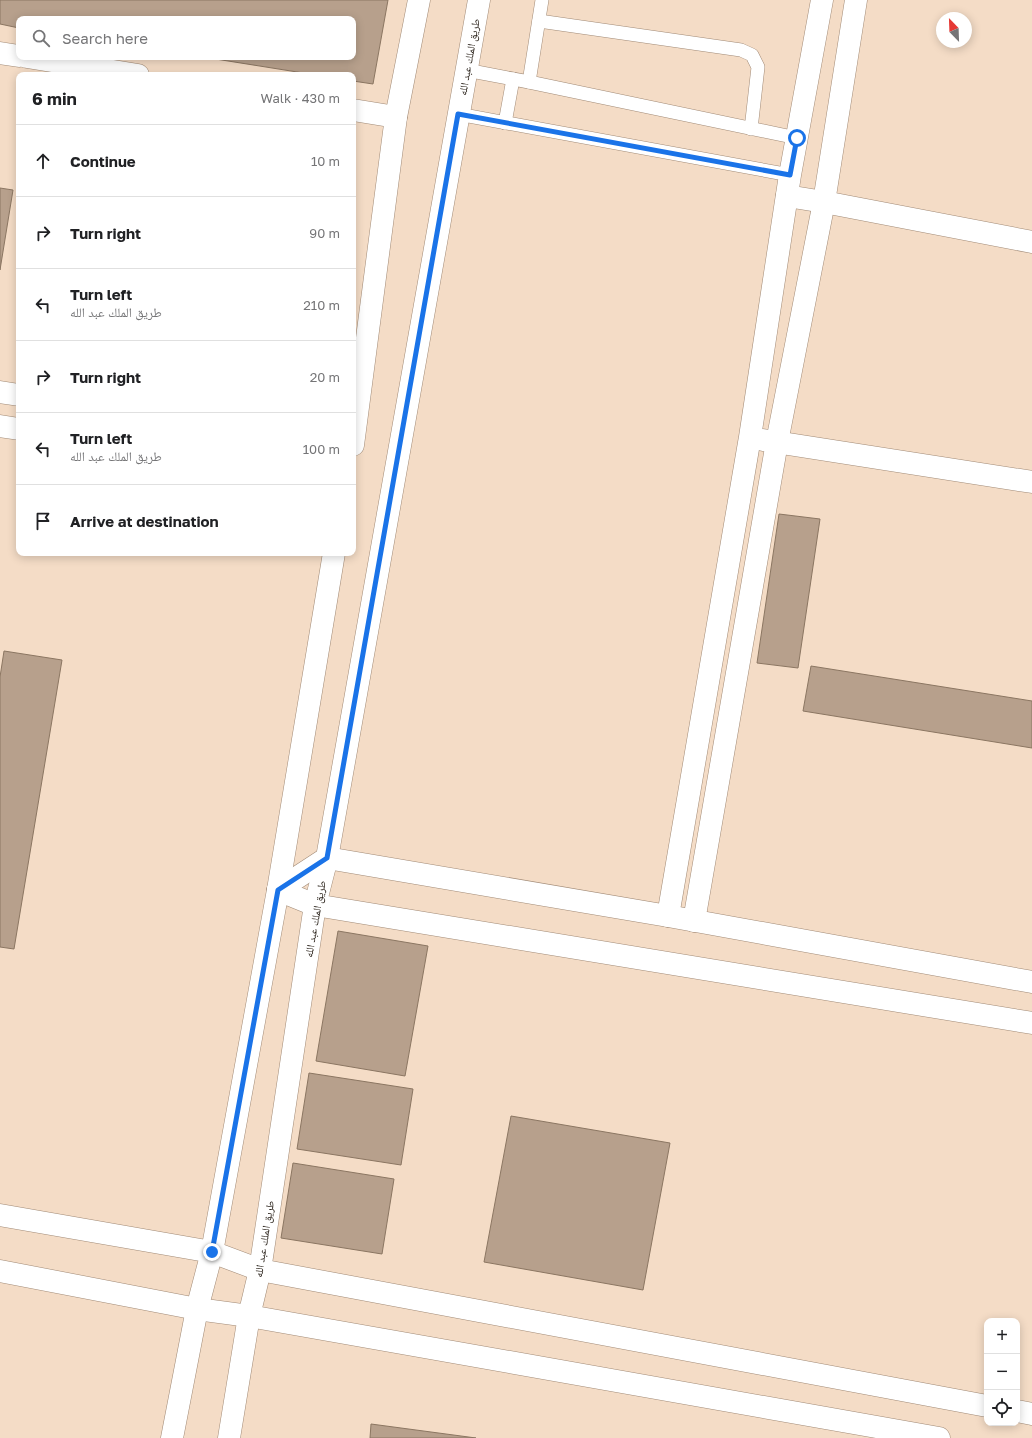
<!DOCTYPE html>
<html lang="en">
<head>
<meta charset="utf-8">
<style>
  :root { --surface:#fff; --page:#f6f6f6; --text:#202124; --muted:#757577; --line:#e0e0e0 }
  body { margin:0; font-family:"Golos Text","Noto Naskh Arabic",sans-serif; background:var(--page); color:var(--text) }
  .controls { position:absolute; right:12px; bottom:12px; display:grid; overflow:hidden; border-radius:8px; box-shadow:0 2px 10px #0003 }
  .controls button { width:36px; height:36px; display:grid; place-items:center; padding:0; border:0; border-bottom:1px solid var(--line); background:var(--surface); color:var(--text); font:20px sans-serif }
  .compass { position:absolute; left:936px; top:12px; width:36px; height:36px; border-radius:50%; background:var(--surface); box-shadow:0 2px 10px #0003; rotate:337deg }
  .stop { position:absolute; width:12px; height:12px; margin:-9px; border:3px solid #1a73e8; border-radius:50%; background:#fff }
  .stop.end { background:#1a73e8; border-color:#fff; box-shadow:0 1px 4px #0008 }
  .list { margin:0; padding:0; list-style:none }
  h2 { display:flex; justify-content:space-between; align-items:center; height:52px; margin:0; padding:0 16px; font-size:17px }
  h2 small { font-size:13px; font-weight:400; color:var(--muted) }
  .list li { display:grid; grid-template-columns:26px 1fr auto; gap:12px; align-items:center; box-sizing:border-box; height:72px; padding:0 16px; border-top:1px solid var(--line) }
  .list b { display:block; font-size:15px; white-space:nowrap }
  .list p { margin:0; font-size:13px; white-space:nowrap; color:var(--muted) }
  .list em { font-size:13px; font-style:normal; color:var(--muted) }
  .icon { flex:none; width:22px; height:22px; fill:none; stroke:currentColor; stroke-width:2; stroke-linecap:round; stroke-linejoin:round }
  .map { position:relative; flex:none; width:1032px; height:1438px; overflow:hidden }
  .search { position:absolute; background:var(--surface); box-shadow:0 2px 10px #0003; left:16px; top:16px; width:340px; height:44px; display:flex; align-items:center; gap:10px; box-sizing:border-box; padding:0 14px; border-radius:8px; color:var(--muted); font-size:15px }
  .panel { position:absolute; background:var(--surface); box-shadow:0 2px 10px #0003; left:16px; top:72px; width:340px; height:484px; border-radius:8px }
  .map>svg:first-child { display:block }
  .building { fill:#b7a08c; stroke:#8b7662 }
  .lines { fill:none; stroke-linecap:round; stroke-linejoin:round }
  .lane-casing { stroke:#a18a76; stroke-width:14 }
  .street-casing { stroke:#a18a76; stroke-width:23 }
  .secondary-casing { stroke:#a18a76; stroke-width:23 }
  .lane { stroke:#fff; stroke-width:13 }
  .street { stroke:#fff; stroke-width:22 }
  .secondary { stroke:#fff; stroke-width:22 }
  .route { stroke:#1a73e8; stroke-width:5 }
  .labels { text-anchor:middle; stroke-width:3; stroke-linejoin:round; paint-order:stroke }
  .street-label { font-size:11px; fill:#2a221a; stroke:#fff }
</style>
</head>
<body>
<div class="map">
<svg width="1032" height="1438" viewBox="0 0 1032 1438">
  <rect width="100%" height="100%" fill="#f4dcc6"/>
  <g class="building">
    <path d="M0 0H388L373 84 353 81V75H316L203 57H353V19H19V28L0 24Z"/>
    <path d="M0 188 13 190 0 270Z"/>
    <path d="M779 514 820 519 798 668 757 663Z"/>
    <path d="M4 651 62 660 14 949 0 947V677Z"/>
    <path d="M811 666 1032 701V748L803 711Z"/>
    <path d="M338 931 428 946 405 1076 316 1061Z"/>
    <path d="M309 1073 413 1089 401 1165 297 1149Z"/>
    <path d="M511 1116 670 1143 643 1290 484 1262Z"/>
    <path d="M293 1163 394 1179 382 1254 281 1238Z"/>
    <path d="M371 1424 476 1438H370Z"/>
  </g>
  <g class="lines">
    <defs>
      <g id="lane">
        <path d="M539 21 741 50 752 55 758 67 751 129"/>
        <path d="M466 70 529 82 797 138"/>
        <path d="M529 82 542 0"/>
        <path d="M458 114 790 175"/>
        <path d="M505 123 513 79"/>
      </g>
      <g id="street">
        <path d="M0 53 19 56"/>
        <path d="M27 57 138 75"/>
        <path d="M353 110 396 117"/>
        <path d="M787 196 824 202 1032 242"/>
        <path d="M0 392 19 395"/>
        <path d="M0 426 19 429"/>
        <path d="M763 440 1032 482"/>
        <path d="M278 890 327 858 668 916 1032 982"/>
        <path d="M278 890 315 905 1032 1023"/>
        <path d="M668 916 750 437 790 175 822 0"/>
        <path d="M694 921 777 442 824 202 856 0"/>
      </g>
      <g id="secondary">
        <path d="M353 445 396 117 419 0"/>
        <path d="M0 1215 212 1252 260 1270 987 1406"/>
        <path d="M0 1271 197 1309 249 1316 939 1438"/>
        <path d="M1017 1411 1032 1414"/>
        <path d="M172 1438 197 1309 212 1252 278 890 334 553"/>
        <path d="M229 1438 249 1316 260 1270 315 905 327 858 479 0"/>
      </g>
    </defs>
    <use href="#lane" class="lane-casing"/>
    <use href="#street" class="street-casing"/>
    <use href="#secondary" class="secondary-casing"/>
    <use href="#lane" class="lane"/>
    <use href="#street" class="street"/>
    <use href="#secondary" class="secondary"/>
  </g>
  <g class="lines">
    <path class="route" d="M212 1252 278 890 327 858 458 114 790 175 797 138"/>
  </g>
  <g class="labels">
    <g class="street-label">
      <text transform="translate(469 57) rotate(-80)" y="4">طريق الملك عبد الله</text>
      <text transform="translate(315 919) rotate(-80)" y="4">طريق الملك عبد الله</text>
      <text transform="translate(264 1239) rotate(-81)" y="4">طريق الملك عبد الله</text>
    </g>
  </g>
</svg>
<div class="controls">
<button>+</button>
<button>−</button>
<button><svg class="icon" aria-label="locate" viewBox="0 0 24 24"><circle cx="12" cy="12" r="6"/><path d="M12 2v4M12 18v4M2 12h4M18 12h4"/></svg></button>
</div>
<svg class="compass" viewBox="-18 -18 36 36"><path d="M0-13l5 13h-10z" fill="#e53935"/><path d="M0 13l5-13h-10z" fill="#757577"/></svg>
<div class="stop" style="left:797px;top:138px"></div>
<div class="stop end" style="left:212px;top:1252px"></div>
<div class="search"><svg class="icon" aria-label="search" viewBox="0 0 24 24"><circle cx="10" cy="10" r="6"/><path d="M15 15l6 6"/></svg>Search here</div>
<section class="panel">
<h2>6 min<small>Walk · 430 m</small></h2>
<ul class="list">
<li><svg class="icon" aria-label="ahead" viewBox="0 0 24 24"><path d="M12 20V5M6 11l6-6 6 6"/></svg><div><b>Continue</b></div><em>10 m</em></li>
<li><svg class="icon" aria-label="right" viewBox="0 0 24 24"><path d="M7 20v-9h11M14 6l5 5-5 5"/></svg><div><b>Turn right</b></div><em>90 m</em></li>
<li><svg class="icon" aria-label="left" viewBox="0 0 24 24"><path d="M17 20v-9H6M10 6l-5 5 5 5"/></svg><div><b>Turn left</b><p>طريق الملك عبد الله</p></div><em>210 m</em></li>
<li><svg class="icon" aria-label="right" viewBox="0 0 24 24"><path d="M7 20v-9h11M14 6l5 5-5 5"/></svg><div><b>Turn right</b></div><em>20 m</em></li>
<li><svg class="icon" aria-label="left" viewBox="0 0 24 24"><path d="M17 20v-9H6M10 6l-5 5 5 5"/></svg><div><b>Turn left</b><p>طريق الملك عبد الله</p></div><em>100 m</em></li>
<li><svg class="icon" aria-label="arrive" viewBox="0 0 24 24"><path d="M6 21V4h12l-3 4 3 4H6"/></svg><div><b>Arrive at destination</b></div></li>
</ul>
</section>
</div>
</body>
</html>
